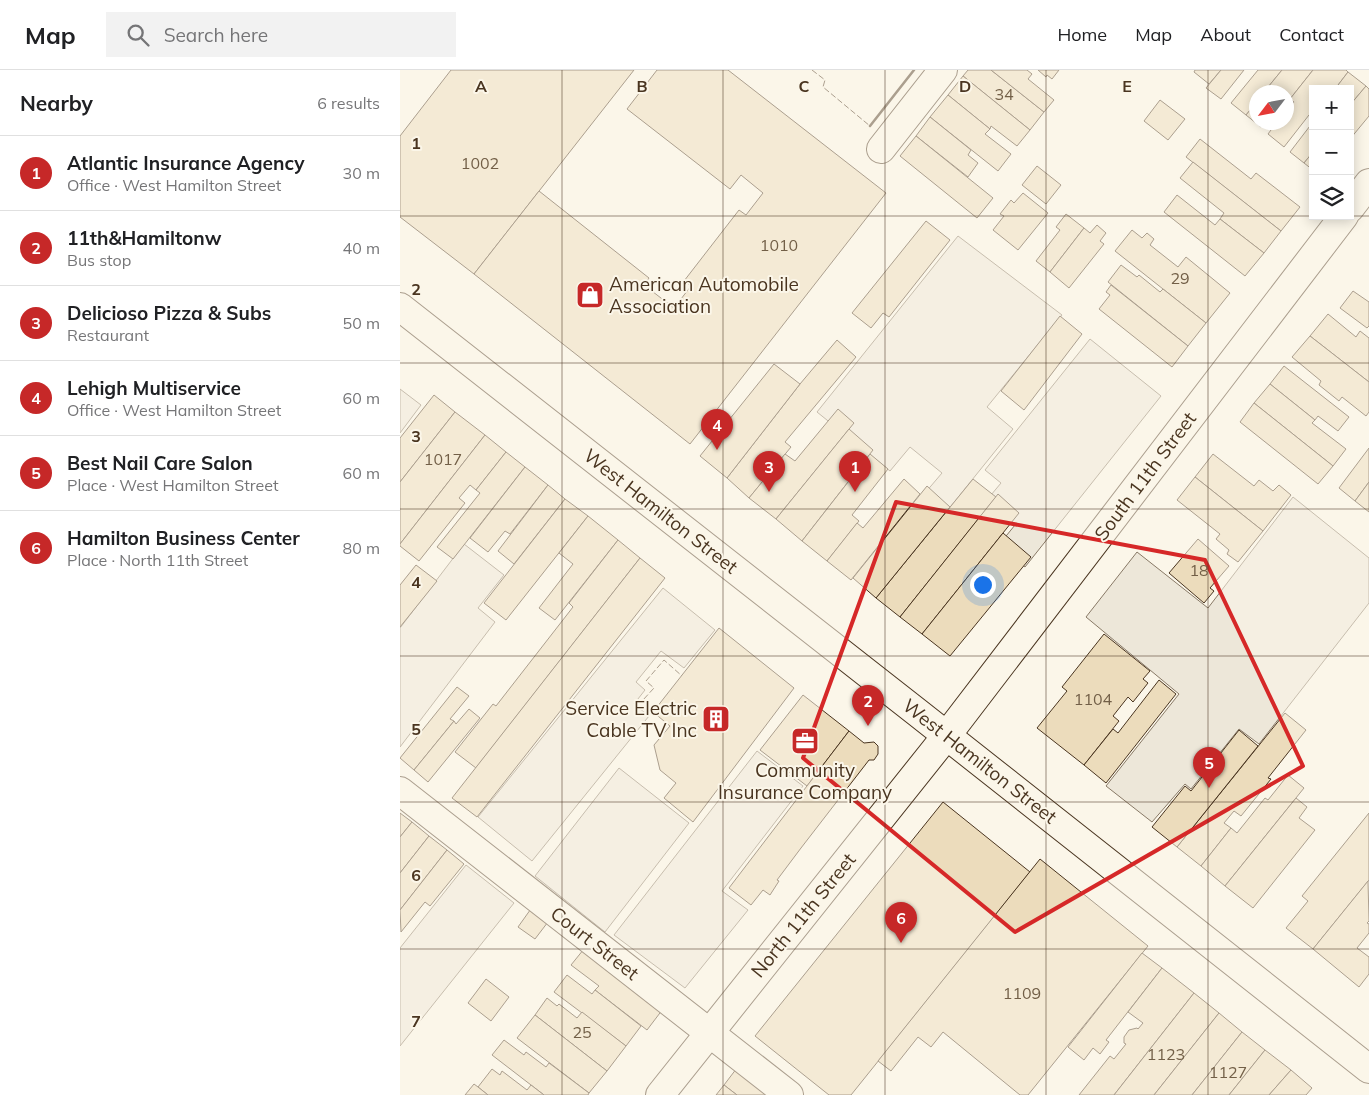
<!DOCTYPE html>
<html lang="en">
<head>
<meta charset="utf-8">
<style>
  :root { --surface:#fff; --page:#f2f2f2; --text:#202124; --muted:#757577; --line:#e0e0e0; --accent:#c62828 }
  body { margin:0; font-family:Mulish,sans-serif; background:var(--page); color:var(--text) }
  .controls { position:absolute; right:15px; top:15px; display:grid; overflow:hidden; border-radius:0px; box-shadow:0 2px 12px #0003 }
  .controls button { width:45px; height:45px; display:grid; place-items:center; padding:0; border:0; border-bottom:1px solid var(--line); background:var(--surface); color:var(--text); font:25px sans-serif }
  .compass { position:absolute; left:849px; top:15px; width:45px; height:45px; border-radius:50%; background:var(--surface); box-shadow:0 2px 12px #0003; rotate:238deg }
  .you { position:absolute; left:582px; top:514px; width:18px; height:18px; margin:-12px; border:4px solid #fff; border-radius:50%; background:#1a73e8; box-shadow:0 0 0 8px #1a73e833 }
  .badge { display:grid; place-items:center; width:32px; height:32px; border-radius:50%; background:var(--accent); color:#fff; font-size:16px; font-weight:700 }
  .pin { position:absolute; translate:-50% -41px; filter:drop-shadow(0 1px 2px #0008) }
  .pin::after { content:''; position:absolute; top:26px; width:18px; height:15px; background:inherit; clip-path:polygon(0 0,100% 0,50% 100%) }
  .list { margin:0; padding:0; list-style:none }
  h2 { display:flex; justify-content:space-between; align-items:center; height:65px; margin:0; padding:0 20px; font-size:21px }
  h2 small { font-size:16px; font-weight:400; color:var(--muted) }
  .list li { display:grid; grid-template-columns:32px 1fr auto; gap:15px; align-items:center; box-sizing:border-box; height:75px; padding:0 20px; border-top:1px solid var(--line) }
  .list b { display:block; font-size:19px; white-space:nowrap }
  .list p { margin:0; font-size:16px; white-space:nowrap; color:var(--muted) }
  .list em { font-size:16px; font-style:normal; color:var(--muted) }
  .icon { flex:none; width:28px; height:28px; fill:none; stroke:currentColor; stroke-width:2; stroke-linecap:round; stroke-linejoin:round }
  .map { position:relative; flex:none; width:969px; height:1025px; overflow:hidden }
  header { display:flex; align-items:center; gap:30px; box-sizing:border-box; height:70px; padding:0 25px; background:var(--surface); border-bottom:1px solid var(--line) }
  header strong { font-size:24px }
  nav { display:flex; gap:28px; margin-inline-start:auto; font-size:18px }
  .search { width:350px; height:45px; background:var(--page); display:flex; align-items:center; gap:12px; box-sizing:border-box; padding:0 18px; border-radius:0px; color:var(--muted); font-size:19px }
  main { display:flex }
  aside { flex:1; background:var(--surface) }
  .map>svg:first-child { display:block }
  .parking { fill:#ede7d9; stroke:#887966 }
  .building { fill:#ecdcbc; stroke:#4a3520 }
  .lines { fill:none; stroke-linecap:round; stroke-linejoin:round }
  .minor-casing { stroke:#4a3520; stroke-width:30 }
  .major-casing { stroke:#4a3520; stroke-width:30 }
  .minor { stroke:#fbf6e9; stroke-width:28 }
  .major { stroke:#fbf6e9; stroke-width:28 }
  .fence { stroke:#4a3520; stroke-width:1; stroke-dasharray:6 2.5; stroke-linecap:butt }
  .wall { stroke:#4a3520; stroke-width:2.5 }
  .marked { fill:none; stroke:#d62828; stroke-width:4; stroke-linejoin:round }
  .grid { fill:none; stroke:#4a3520; stroke-width:1; stroke-opacity:0.55 }
  .labels { text-anchor:middle; stroke-width:4; stroke-linejoin:round; paint-order:stroke }
  .number-label { font-size:16px; fill:#725f47 }
  .poi-label { font-size:19px; fill:#4a3520; stroke:#fbf6e9; text-anchor:start }
  .street-label { font-size:19px; fill:#4a3520; stroke:#fbf6e9 }
  .grid-label { font-size:16px; text-anchor:middle; font-weight:bold; fill:#4a3520; stroke:#fbf6e9; stroke-width:4; stroke-linejoin:round; paint-order:stroke }
</style>
</head>
<body>
<header>
<strong>Map</strong>
<div class="search"><svg class="icon" aria-label="search" viewBox="0 0 24 24"><circle cx="10" cy="10" r="6"/><path d="M15 15l6 6"/></svg>Search here</div>
<nav><a>Home</a><a>Map</a><a>About</a><a>Contact</a></nav>
</header>
<main>
<aside>
<h2>Nearby<small>6 results</small></h2>
<ul class="list">
<li><span class="badge">1</span><div><b>Atlantic Insurance Agency</b><p>Office · West Hamilton Street</p></div><em>30 m</em></li>
<li><span class="badge">2</span><div><b>11th&amp;Hamiltonw</b><p>Bus stop</p></div><em>40 m</em></li>
<li><span class="badge">3</span><div><b>Delicioso Pizza &amp; Subs</b><p>Restaurant</p></div><em>50 m</em></li>
<li><span class="badge">4</span><div><b>Lehigh Multiservice</b><p>Office · West Hamilton Street</p></div><em>60 m</em></li>
<li><span class="badge">5</span><div><b>Best Nail Care Salon</b><p>Place · West Hamilton Street</p></div><em>60 m</em></li>
<li><span class="badge">6</span><div><b>Hamilton Business Center</b><p>Place · North 11th Street</p></div><em>80 m</em></li>
</ul>
</aside>
<div class="map">
<svg width="969" height="1025" viewBox="0 0 969 1025">
  <rect width="100%" height="100%" fill="#fbf6e9"/>
  <g class="parking">
    <path d="M558 166 662 245 587 337 613 359 547 441 525 423 542 403 510 377 490 401 417 342Z"/>
    <path d="M690 269 761 326 625 497 598 476 615 455 586 431 601 413 585 400Z"/>
    <path d="M0 319 21 335 0 363Z"/>
    <path d="M893 427 969 488V533L859 674 839 659 791 719 785 714 752 752 706 716 779 624 686 547 737 482 808 538Z"/>
    <path d="M64 474 104 505 78 538 95 552 0 677V558Z"/>
    <path d="M263 518 315 560 284 598 261 581 236 612 245 620 234 634 249 646 132 791 78 747Z"/>
    <path d="M357 681 403 716 322 821 348 840 285 918 214 865Z"/>
    <path d="M219 698 289 753 205 862 135 806Z"/>
    <path d="M66 795 114 833 0 976V878Z"/>
  </g>
  <g class="building">
    <path d="M51 0H234L74 204 0 147V66Z"/>
    <path d="M257 0H328L486 123 290 374 74 204 139 121 249 208 244 215 274 238 291 216 284 211 339 140 346 145 363 123 341 105 330 119 227 39Z"/>
    <path d="M568 0H591L644 42 630 60 563 6Z"/>
    <path d="M591 0H627L632 4 628 9 654 30 644 42Z"/>
    <path d="M638 0H659L652 9 647 5 646 7Z"/>
    <path d="M795 0H821L809 14 794 2Z"/>
    <path d="M821 0H844L821 29 806 18Z"/>
    <path d="M858 0H882L864 22H856V33L846 45 831 33Z"/>
    <path d="M882 0H913L890 29 886 26V22H864Z"/>
    <path d="M913 0H946L948 2 935 19H913V47L909 45 884 77 868 64 877 52H886V41L894 32 890 29Z"/>
    <path d="M948 2 966 16 950 35V19H935Z"/>
    <path d="M563 6 630 60 617 76 591 56 590 59 548 25Z"/>
    <path d="M966 16 969 19V46L950 69V35Z"/>
    <path d="M548 25 590 59 585 64 611 84 598 101 530 47Z"/>
    <path d="M760 30 785 49 768 70 744 51Z"/>
    <path d="M856 33V52H864L861 57 846 45Z"/>
    <path d="M530 47 571 80 568 85 578 93 568 107 516 66Z"/>
    <path d="M913 52V82L904 93 890 82Z"/>
    <path d="M516 66 593 128 577 148 500 86Z"/>
    <path d="M800 69 851 109 856 103 900 137 881 161 786 87Z"/>
    <path d="M913 82V100L904 93Z"/>
    <path d="M793 92 881 161 864 183 820 149 824 143 780 108Z"/>
    <path d="M637 96 661 115 646 134 622 115Z"/>
    <path d="M623 123 648 143 618 180 593 160 604 146 600 144 611 130 614 133Z"/>
    <path d="M777 125 815 155 820 149 864 183 845 206 764 142Z"/>
    <path d="M666 144 684 158 650 202 636 191 660 160 656 157Z"/>
    <path d="M526 151 550 170 489 247 483 243 471 258 452 243Z"/>
    <path d="M697 155 706 163 700 171 704 174 669 218 650 202 684 158 690 163Z"/>
    <path d="M732 160 742 168 747 163 754 169 750 175 778 197 786 187 830 223 806 253 715 181Z"/>
    <path d="M721 195 737 207 739 205 760 222 763 219 806 253 788 276 708 212Z"/>
    <path d="M711 215 788 276 772 297 699 239 710 225 706 222Z"/>
    <path d="M953 221 969 232V256L967 258 940 238Z"/>
    <path d="M928 244 956 267 960 261 969 268V312L910 266Z"/>
    <path d="M660 246 682 264 624 340 601 321Z"/>
    <path d="M910 266 969 312V342L966 346 942 327 939 331 919 315 921 311 892 287Z"/>
    <path d="M437 270 456 287 385 372 391 377 349 428 327 408 400 314Z"/>
    <path d="M374 294 400 314 327 408 300 386Z"/>
    <path d="M884 296 949 347 938 361 918 346 915 350 870 314Z"/>
    <path d="M870 314 915 350 912 353 946 379 933 396 854 333Z"/>
    <path d="M34 325 55 342 0 412V368Z"/>
    <path d="M854 333 933 396 918 414 840 352Z"/>
    <path d="M438 339 454 353 376 449 349 428 385 384 395 391Z"/>
    <path d="M55 342 85 365 0 474V412Z"/>
    <path d="M449 359 473 380 402 471 376 449Z"/>
    <path d="M85 365 106 382 76 420 70 415 59 428 65 433 19 491 0 476V474Z"/>
    <path d="M969 378V412L955 431 939 418Z"/>
    <path d="M106 382 125 397 53 489 37 477 80 423 76 420Z"/>
    <path d="M470 384 488 399 452 445 459 451 427 491 402 471Z"/>
    <path d="M813 384 854 416 859 410 873 421 879 415 891 425 863 461 795 407Z"/>
    <path d="M125 397 148 415 110 464 105 461 88 482 70 468Z"/>
    <path d="M795 407 863 461 838 492 827 484 829 480 816 469 820 464 777 430Z"/>
    <path d="M504 409 520 424 451 510 427 491 457 453 463 458Z"/>
    <path d="M573 409 596 427 500 547 476 528Z"/>
    <path d="M969 412V442L955 431Z"/>
    <path d="M148 415 165 429 114 494 98 481Z"/>
    <path d="M527 416 550 437 476 528 453 508Z"/>
    <path d="M598 424 619 443 522 564 500 547Z"/>
    <path d="M165 429 188 446 106 550 84 533Z"/>
    <path d="M188 446 218 470 155 550 139 538 173 494 159 483Z"/>
    <path d="M603 463 631 487 550 586 522 564Z"/>
    <path d="M798 469 829 496 810 518 814 521 804 533 769 503Z"/>
    <path d="M218 470 240 488 76 698 55 682 93 634 96 636 173 537 169 533Z"/>
    <path d="M240 488 265 508 77 747 52 728Z"/>
    <path d="M16 495 37 511 0 557V515Z"/>
    <path d="M319 558 394 618 293 752 264 728 276 713 260 700 254 675 270 656 253 642Z"/>
    <path d="M704 564 750 601 743 609 748 613 733 632 728 627 713 646 719 651 684 695 637 658 667 621 662 617Z"/>
    <path d="M759 610 776 624 706 713 684 695 713 659 718 663Z"/>
    <path d="M57 617 69 626 50 649 54 651 14 700 0 688Z"/>
    <path d="M403 625 449 661 407 716 360 680Z"/>
    <path d="M69 639 80 648 28 712 14 700 54 651 56 654Z"/>
    <path d="M885 643 906 660 868 708 871 709 841 746 834 741 824 753 831 758 801 796 777 777Z"/>
    <path d="M839 660 858 676 777 777 752 757 785 716 791 721Z"/>
    <path d="M449 661 464 673 474 672 478 676V684L474 690H469L401 778 377 810 379 811 370 825 363 820 351 835 329 818Z"/>
    <path d="M888 705 904 718 825 816 801 796 831 758 837 763 865 728 868 730Z"/>
    <path d="M896 728 907 737 899 748 915 760 853 838 825 816Z"/>
    <path d="M543 732 630 802 451 1025H429L355 966Z"/>
    <path d="M0 743 12 752 0 767Z"/>
    <path d="M969 743V810L913 879 886 858 908 831 902 826Z"/>
    <path d="M12 752 29 766 0 803V767Z"/>
    <path d="M29 766 47 780 0 840V803Z"/>
    <path d="M47 780 64 794 30 836 25 832 1 862 0 840Z"/>
    <path d="M640 789 748 876 628 1025H620L543 962 531 977 518 967 491 1001 478 991Z"/>
    <path d="M968 811 969 851 967 853 969 854V863L957 878 969 887V904L959 917 913 879Z"/>
    <path d="M133 836 151 848 135 869 118 857Z"/>
    <path d="M188 874 266 935 247 960 195 920 199 916 171 895Z"/>
    <path d="M742 883 762 898 706 970 709 972 700 984 693 978 684 990 668 977Z"/>
    <path d="M762 898 794 923 714 1025H679L710 986 714 989 726 974 724 973V967L729 960 737 958 738 959 743 953 728 942Z"/>
    <path d="M167 905 192 924 195 920 241 956 226 976 154 922Z"/>
    <path d="M86 909 109 927 91 951 68 933Z"/>
    <path d="M794 923 819 943 754 1025H714Z"/>
    <path d="M147 928 157 936 159 934 177 948 182 942 226 976 207 1001 135 945Z"/>
    <path d="M819 943 842 962 792 1025H754Z"/>
    <path d="M135 945 207 1001 189 1023 117 968Z"/>
    <path d="M842 962 865 980 829 1025H792Z"/>
    <path d="M104 970 124 985 126 982 146 997 149 993 189 1023 188 1025H144L92 985Z"/>
    <path d="M865 980 891 1000 869 1025H829Z"/>
    <path d="M340 994 380 1025H337L324 1015Z"/>
    <path d="M92 999 100 1005 102 1001 127 1020 131 1015 144 1025H88L78 1017Z"/>
    <path d="M891 1000 912 1018 906 1025H869Z"/>
    <path d="M74 1014 78 1017 88 1025H65Z"/>
    <path d="M324 1015 337 1025H316Z"/>
  </g>
  <g class="lines">
    <defs>
      <g id="minor">
        <path d="M481 79 543 0"/>
        <path d="M950 138 969 113"/>
        <path d="M0 721 389 1025"/>
        <path d="M260 1025 547 665 944 146"/>
      </g>
      <path id="major" d="M0 237 518 643 969 999"/>
    </defs>
    <use href="#minor" class="minor-casing"/>
    <use href="#major" class="major-casing"/>
    <use href="#minor" class="minor"/>
    <use href="#major" class="major"/>
    <g class="fence">
      <path d="M412 0 425 10 423 17 470 56"/>
      <path d="M255 640 243 630 254 618 246 611 264 590 282 606"/>
    </g>
    <path class="wall" d="M470 56 514 0"/>
  </g>
  <path d="M0 0H969V1025H0ZM496 432 805 490 903 696 615 862 403 688Z" fill="#fbf6e9" fill-opacity=".55" fill-rule="evenodd"/>
  <path class="marked" d="M496 432 805 490 903 696 615 862 403 688Z"/>
  <path class="grid" d="M162 0V1025M323 0V1025M485 0V1025M646 0V1025M808 0V1025M0 146H969M0 293H969M0 439H969M0 586H969M0 732H969M0 879H969"/>
  <defs>
    <symbol id="shop-square" viewBox="-11 -11 22 22"><rect x="-9" y="-9" width="18" height="18" rx="4" fill="#c62828" stroke="#fbf6e9"/><path d="M-5-2.5h2.3a2.7 3.5 0 0 1 5.4 0H5L5.5 6h-11ZM-1.5-2.5h3a1.5 2.3 0 0 0-3 0Z" fill="#fff"/></symbol>
    <symbol id="building-square" viewBox="-11 -11 22 22"><rect x="-9" y="-9" width="18" height="18" rx="4" fill="#c62828" stroke="#fbf6e9"/><path d="M-4-6H4V6H1V3H-1V6H-4ZM-2.5-4.3h1.7v1.8h-1.7ZM.8-4.3h1.7v1.8H.8ZM-2.5-1h1.7V.8h-1.7ZM.8-1h1.7V.8H.8Z" fill="#fff"/></symbol>
    <symbol id="office-square" viewBox="-11 -11 22 22"><rect x="-9" y="-9" width="18" height="18" rx="4" fill="#c62828" stroke="#fbf6e9"/><path d="M-6-3h4V-5.5h4V-3h4V5H-6ZM-1-4.5V-3h2v-1.5ZM-6 0V1H6V0Z" fill="#fff"/></symbol>
  </defs>
  <g fill-rule="evenodd">
    <use href="#shop-square" x="174" y="209" width="32" height="32"/>
    <use href="#building-square" x="300" y="633" width="32" height="32"/>
    <use href="#office-square" x="389" y="655" width="32" height="32"/>
  </g>
  <g class="labels">
    <g class="number-label">
      <text x="604" y="30">34</text>
      <text x="80" y="99">1002</text>
      <text x="379" y="181">1010</text>
      <text x="780" y="214">29</text>
      <text x="43" y="395">1017</text>
      <text x="799" y="506">18</text>
      <text x="693" y="635">1104</text>
      <text x="622" y="929">1109</text>
      <text x="182" y="968">25</text>
      <text x="766" y="990">1123</text>
      <text x="828" y="1008">1127</text>
    </g>
    <g class="poi-label">
      <text x="209" y="221">American Automobile<tspan x="209" dy="22">Association</tspan></text>
      <text x="297" y="645" text-anchor="end">Service Electric<tspan x="297" dy="22">Cable TV Inc</tspan></text>
      <text x="405" y="707" text-anchor="middle">Community<tspan x="405" dy="22">Insurance Company</tspan></text>
    </g>
    <g class="street-label">
      <text transform="translate(745 406) rotate(-53)" y="7">South 11th Street</text>
      <text transform="translate(261 441) rotate(38)" y="7">West Hamilton Street</text>
      <text transform="translate(580 691) rotate(38)" y="7">West Hamilton Street</text>
      <text transform="translate(403 845) rotate(-51)" y="7">North 11th Street</text>
      <text transform="translate(195 873) rotate(38)" y="7">Court Street</text>
    </g>
  </g>
  <g class="grid-label">
    <text x="81" y="22">A</text>
    <text x="242" y="22">B</text>
    <text x="404" y="22">C</text>
    <text x="565" y="22">D</text>
    <text x="727" y="22">E</text>
    <text x="16" y="79">1</text>
    <text x="16" y="225">2</text>
    <text x="16" y="372">3</text>
    <text x="16" y="518">4</text>
    <text x="16" y="665">5</text>
    <text x="16" y="811">6</text>
    <text x="16" y="957">7</text>
  </g>
</svg>
<div class="controls">
<button>+</button>
<button>−</button>
<button><svg class="icon" aria-label="layers" viewBox="0 0 24 24"><path d="M12 4l9 5-9 5-9-5zM3 14l9 5 9-5"/></svg></button>
</div>
<svg class="compass" viewBox="-18 -18 36 36"><path d="M0-13l5 13h-10z" fill="#e53935"/><path d="M0 13l5-13h-10z" fill="#757577"/></svg>
<div class="you"></div>
<div class="pin badge" style="left:455px;top:422px">1</div>
<div class="pin badge" style="left:468px;top:656px">2</div>
<div class="pin badge" style="left:369px;top:422px">3</div>
<div class="pin badge" style="left:317px;top:380px">4</div>
<div class="pin badge" style="left:809px;top:718px">5</div>
<div class="pin badge" style="left:501px;top:873px">6</div>
</div>
</main>
</body>
</html>
